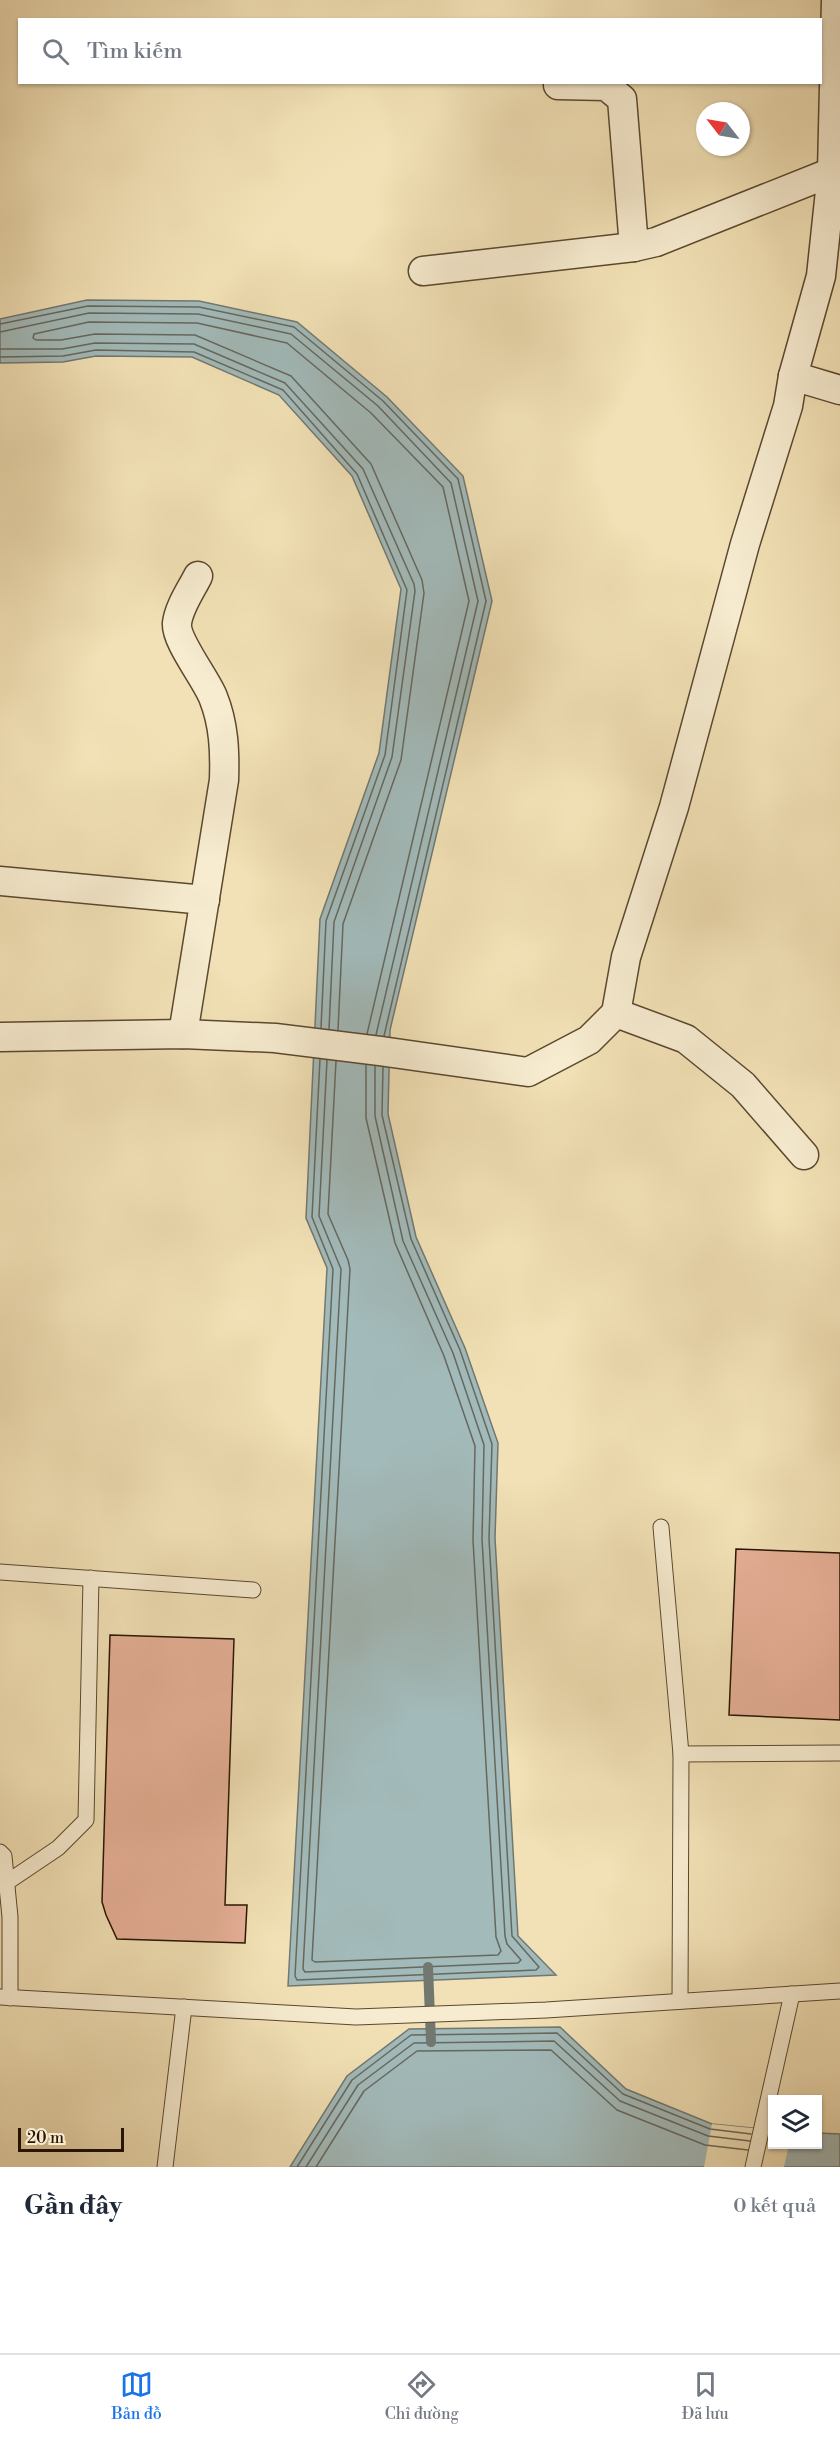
<!DOCTYPE html>
<html lang="vi">
<head>
<meta charset="utf-8">
<style>
  :root { --surface:#fff; --page:#f6f6f7; --text:#1f2937; --muted:#747a83; --line:#e0e1e3; --accent:#1a73e8 }
  body { margin:0; font-family:"Libre Bodoni",serif; background:var(--page); color:var(--text) }
  .controls { position:absolute; right:18px; bottom:18px; display:grid; overflow:hidden; border-radius:0px; box-shadow:0 2px 4px #0004 }
  .controls button { width:54px; height:54px; display:grid; place-items:center; padding:0; border:0; border-bottom:2px solid var(--line); background:var(--surface); color:var(--text); font:30px sans-serif }
  .compass { position:absolute; left:696px; top:102px; width:54px; height:54px; border-radius:50%; background:var(--surface); box-shadow:0 2px 4px #0004; rotate:301deg }
  .scale { position:absolute; left:18px; bottom:15px; width:106px; box-sizing:border-box; padding-left:6px; border:3px solid #291502; border-top:0; font-size:16px; line-height:21px; white-space:nowrap; color:#291502; -webkit-text-stroke:4px #f7ecd0; paint-order:stroke }
  .list { margin:0; padding:0; list-style:none }
  h2 { display:flex; justify-content:space-between; align-items:center; height:78px; margin:0; padding:0 24px; font-size:26px }
  h2 small { font-size:20px; font-weight:400; color:var(--muted) }
  .icon { flex:none; width:33px; height:33px; fill:none; stroke:currentColor; stroke-width:2; stroke-linecap:round; stroke-linejoin:round }
  .map { position:relative; flex:none; width:840px; height:2167px; overflow:hidden }
  .search { position:absolute; background:var(--surface); box-shadow:0 2px 4px #0004; left:18px; right:18px; top:18px; height:66px; display:flex; align-items:center; gap:15px; box-sizing:border-box; padding:0 21px; border-radius:0px; color:var(--muted); font-size:22px }
  .sheet { height:186px; background:var(--surface) }
  nav { display:flex; justify-content:space-around; align-items:center; box-sizing:border-box; height:84px; border-top:2px solid var(--line); background:var(--surface); font-size:16px; color:var(--muted) }
  nav a { display:grid; justify-items:center; gap:3px }
  nav .on { color:var(--accent) }
  .map>svg:first-child { display:block }
  .water { fill:#a2baba; stroke:#727870; stroke-width:1.5 }
  .pier { fill:#f2e1b6 }
  .lines { fill:none; stroke-linecap:round; stroke-linejoin:round }
  .shore { stroke:#66685e; stroke-width:1.5 }
  .stream { stroke:#727870; stroke-width:10 }
  .building { fill:#e6b097; stroke:#291502; stroke-width:1.5 }
  .lane-casing { stroke:#5b482f; stroke-width:17 }
  .street-casing { stroke:#5b482f; stroke-width:31 }
  .lane { stroke:#f7ecd0; stroke-width:15 }
  .street { stroke:#f7ecd0; stroke-width:28 }
</style>
</head>
<body>
<div class="map">
<svg width="840" height="2167" viewBox="0 0 840 2167">
  <rect width="100%" height="100%" fill="#f2e1b6"/>
  <filter id="stains"><feTurbulence type="fractalNoise" baseFrequency=".00333" numOctaves="4"/><feColorMatrix values="0 0 0 0 .2 0 0 0 0 .09 0 0 0 0 .02 0 0 0 .5 -.17"/></filter>
  <radialGradient id="worn" r=".72"><stop offset=".6" stop-color="#630" stop-opacity="0"/><stop offset="1" stop-color="#630" stop-opacity=".3"/></radialGradient>
  <g class="water">
    <path d="M87 300 199 301 297 322 387 397 463 476 492 601 390 1030 388 1114 416 1237 465 1348 498 1443 495 1538 518 1936 556 1975 288 1986 327 1268 306 1218 320 919 379 753 401 589 352 476 279 395 192 357 96 356 63 362 0 363V319Z"/>
    <path d="M560 2027 626 2089 712 2124 772 2130V2144H818V2133L840 2134V2167H290L347 2076 409 2029Z"/>
  </g>
  <path class="pier" d="M712 2124 772 2130V2144L789 2145 784 2167H704Z"/>
  <g class="lines">
    <g class="shore">
      <path d="M0 324 88 306 199 307 294 327 383 401 458 479 486 601 384 1036"/>
      <path d="M0 332 89 313 198 314 291 334 378 406 451 483 478 601 376 1035"/>
      <path d="M0 349H62L95 343 194 344 285 383 363 469 414 584 415 591 392 757 334 922 329 1029"/>
      <path d="M0 357 63 356 96 350 194 352 283 390 357 474 407 590 385 755 326 921 321 1028"/>
      <path d="M338 1030 343 924 401 760 424 593 422 580 371 464 291 376 195 335 95 334 61 340H36L33 338 34 334 89 322 197 323 287 343 371 413 443 487 469 601 367 1034"/>
      <path d="M320 1059 312 1217 333 1269 295 1976 297 1980 536 1970 539 1967 512 1936 489 1539 492 1444 460 1350 411 1239 382 1115 383 1067"/>
      <path d="M327 1060 319 1216 341 1269 303 1969 305 1972 518 1963 521 1960 507 1944 505 1936 482 1539 484 1445 453 1353 403 1241 375 1116V1066"/>
      <path d="M336 1061 328 1214 348 1260 350 1269 312 1960 315 1962 498 1955 501 1951 496 1937 473 1540 475 1446 444 1356 395 1243 366 1118V1065"/>
      <path d="M297 2167 352 2080 411 2035 557 2033 623 2094 710 2129 751 2134"/>
      <path d="M306 2167 358 2085 414 2043 554 2041 620 2101 708 2136 750 2141"/>
      <path d="M316 2167 364 2091 417 2051 551 2050 617 2110 705 2145 748 2150"/>
    </g>
    <path class="stream" d="M428 1967 431 2042"/>
  </g>
  <g class="building">
    <path d="M736 1549 840 1553V1720L729 1715Z"/>
    <path d="M110 1635 234 1639 225 1905H247L245 1943 117 1939 106 1915 102 1902Z"/>
  </g>
  <g class="lines">
    <defs>
      <g id="lane">
        <path d="M661 1527 681 1754"/>
        <path d="M0 1572 253 1590"/>
        <path d="M0 1852 4 1856 10 1917V1998"/>
        <path d="M6 1883 58 1848 86 1820 91 1578"/>
        <path d="M0 1997 356 2017 546 2010 840 1991"/>
        <path d="M680 2001 681 1754 840 1753"/>
        <path d="M165 2167 184 2007"/>
        <path d="M753 2167 792 1994"/>
      </g>
      <g id="street">
        <path d="M558 85 606 86 622 99 634 247"/>
        <path d="M423 271 634 247 656 242 832 172"/>
        <path d="M793 376 840 390"/>
        <path d="M0 881 205 900"/>
        <path d="M616 1013 686 1039 743 1085 804 1155"/>
        <path d="M183 1034 224 780C225 752 224 724 213 697 206 679 175 640 177 623 179 607 191 590 198 576"/>
        <path d="M0 1037 183 1034 275 1038 380 1051 528 1072 589 1040 616 1013 626 957 674 807 745 544 788 406 793 376 821 276 832 172 836 0"/>
      </g>
    </defs>
    <use href="#lane" class="lane-casing"/>
    <use href="#street" class="street-casing"/>
    <use href="#lane" class="lane"/>
    <use href="#street" class="street"/>
  </g>
  <rect width="100%" height="100%" filter="url(#stains)"/>
  <rect width="100%" height="100%" fill="url(#worn)"/>
</svg>
<div class="controls">
<button><svg class="icon" aria-label="layers" viewBox="0 0 24 24"><path d="M12 4l9 5-9 5-9-5zM3 14l9 5 9-5"/></svg></button>
</div>
<svg class="compass" viewBox="-18 -18 36 36"><path d="M0-13l5 13h-10z" fill="#e53935"/><path d="M0 13l5-13h-10z" fill="#747a83"/></svg>
<div class="scale">20 m</div>
<div class="search"><svg class="icon" aria-label="search" viewBox="0 0 24 24"><circle cx="10" cy="10" r="6"/><path d="M15 15l6 6"/></svg>Tìm kiếm</div>
</div>
<section class="sheet">
<h2>Gần đây<small>0 kết quả</small></h2>
<ul class="list">
</ul>
</section>
<nav>
<a class="on"><svg class="icon" aria-label="map" viewBox="0 0 24 24"><path d="M3 6l6-2 6 2 6-2v14l-6 2-6-2-6 2zM9 4v14M15 6v14"/></svg>Bản đồ</a>
<a><svg class="icon" aria-label="directions" viewBox="0 0 24 24"><path d="M12 3l9 9-9 9-9-9zM9 14v-3h6M13 9l2 2-2 2"/></svg>Chỉ đường</a>
<a><svg class="icon" aria-label="saved" viewBox="0 0 24 24"><path d="M7 4h10v16l-5-4-5 4z"/></svg>Đã lưu</a>
</nav>
</body>
</html>
